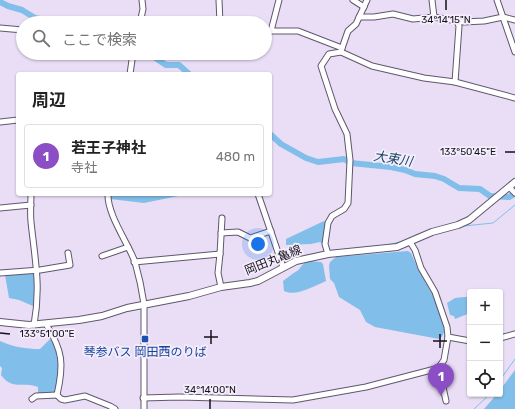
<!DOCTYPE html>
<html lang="ja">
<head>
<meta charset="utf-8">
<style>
  :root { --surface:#fff; --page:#f6f6f6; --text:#222; --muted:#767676; --line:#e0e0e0; --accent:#8b4ec4 }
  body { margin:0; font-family:Rubik,"Noto Sans JP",sans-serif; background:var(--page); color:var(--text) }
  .controls { position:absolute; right:12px; bottom:12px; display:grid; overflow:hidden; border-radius:4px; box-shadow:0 1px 3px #0004 }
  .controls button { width:36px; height:36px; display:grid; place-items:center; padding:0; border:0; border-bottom:1px solid var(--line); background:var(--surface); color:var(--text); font:20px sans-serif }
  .you { position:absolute; left:258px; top:244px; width:14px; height:14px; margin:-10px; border:3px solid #fff; border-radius:50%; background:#1a73e8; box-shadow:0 0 0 6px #1a73e833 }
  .badge { display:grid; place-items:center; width:26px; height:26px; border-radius:50%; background:var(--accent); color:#fff; font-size:13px; font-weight:700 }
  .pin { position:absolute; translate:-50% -33px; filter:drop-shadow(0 1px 2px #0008) }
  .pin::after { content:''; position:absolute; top:21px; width:14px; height:12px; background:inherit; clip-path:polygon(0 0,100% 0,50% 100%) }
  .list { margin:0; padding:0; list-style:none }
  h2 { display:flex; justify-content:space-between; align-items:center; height:52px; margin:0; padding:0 16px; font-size:17px }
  h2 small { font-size:13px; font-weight:400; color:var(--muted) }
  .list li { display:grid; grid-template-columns:26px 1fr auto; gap:12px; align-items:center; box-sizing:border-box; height:64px; margin:0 8px 8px; padding:0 8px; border:1px solid var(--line); border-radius:4px }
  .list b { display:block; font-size:15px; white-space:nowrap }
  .list p { margin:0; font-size:13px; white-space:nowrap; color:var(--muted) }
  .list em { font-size:13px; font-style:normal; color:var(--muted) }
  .icon { flex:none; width:22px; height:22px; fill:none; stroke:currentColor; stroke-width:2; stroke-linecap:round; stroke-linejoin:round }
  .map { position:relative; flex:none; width:515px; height:409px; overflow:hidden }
  .search { position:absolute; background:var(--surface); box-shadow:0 1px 3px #0004; left:16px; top:16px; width:256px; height:44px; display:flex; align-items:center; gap:10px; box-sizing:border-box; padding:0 14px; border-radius:22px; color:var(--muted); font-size:15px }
  .panel { position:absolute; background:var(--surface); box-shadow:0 1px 3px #0004; left:16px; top:72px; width:256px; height:124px; border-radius:4px }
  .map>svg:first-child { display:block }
  .water { fill:#82beea }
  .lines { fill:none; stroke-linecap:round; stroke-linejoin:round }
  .stream { stroke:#82beea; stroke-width:1 }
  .river { stroke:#82beea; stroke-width:6 }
  .minor-casing { stroke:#60576c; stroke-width:7 }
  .major-casing { stroke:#60576c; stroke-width:8 }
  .minor { stroke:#fff; stroke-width:5 }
  .major { stroke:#fff; stroke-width:6 }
  .ticks { fill:none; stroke:#15111a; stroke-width:1.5 }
  .transit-dot { fill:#1a4fb4; stroke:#f4edfc; stroke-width:1.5 }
  .labels { text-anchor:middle; stroke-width:3.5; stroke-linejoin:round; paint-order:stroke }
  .street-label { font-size:12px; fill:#15111a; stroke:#f4edfc }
  .transit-label { font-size:12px; fill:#164399; stroke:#f4edfc }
  .water-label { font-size:13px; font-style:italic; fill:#1b4866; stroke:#f4edfc }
  .ticks-label { font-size:10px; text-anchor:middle; fill:#15111a; stroke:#f4edfc; stroke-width:3.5; stroke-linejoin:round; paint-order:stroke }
</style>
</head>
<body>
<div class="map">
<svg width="515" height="409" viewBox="0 0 515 409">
  <rect width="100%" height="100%" fill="#e9def6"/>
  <g class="water">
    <path d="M111 194H188L144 203 110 199Z"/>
    <path d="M324 221 326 223V234L323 244 320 242 311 244 286 245V239Z"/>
    <path d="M408 251 411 253C414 260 417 267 421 274 427 286 456 329 439 339L375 327 366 322 360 310 339 297 334 283 330 279 329 266 330 262 336 257Z"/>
    <path d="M309 261 321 262 323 264 326 281C314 286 296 297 284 291L283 281C288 277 292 274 297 271 302 268 300 264 309 261Z"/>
    <path d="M34 272 36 290 33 306 19 300 9 298 5 275Z"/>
    <path d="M464 297H470V313L455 319 454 316 450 315 447 303 455 298Z"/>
    <path d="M50 339 55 346 59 371 55 393H38V387C21 381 13 391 1 375L2 368 0 366V341C13 347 26 349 40 349Z"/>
    <path d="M515 370V409H484L497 394H500V390Z"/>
  </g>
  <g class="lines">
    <g class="stream">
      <path d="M464 226 493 223 515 205"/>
      <path d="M383 246 404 241 418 234"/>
      <path d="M500 380 515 359"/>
      <path d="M474 409 490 394"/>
    </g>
    <g class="river">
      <path d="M0 2 8 6 22 10 35 18 57 23"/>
      <path d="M148 53 166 65H179L189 74"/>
      <path d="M270 134 281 144 306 158 318 162 344 159 351 163 391 167 405 170 415 174 435 176 444 179 459 188 480 189 490 196 509 197 515 194"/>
    </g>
    <defs>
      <g id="minor">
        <path d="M219 0 220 23"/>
        <path d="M353 0 364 7"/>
        <path d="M432 0 434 17"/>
        <path d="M497 0 515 52"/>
        <path d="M359 17H374L393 14 413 19 434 17 463 22 484 21 503 17 515 20"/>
        <path d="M140 23 143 9 142 0"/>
        <path d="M0 28 23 30"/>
        <path d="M265 31H298L342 48"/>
        <path d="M271 31 279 0"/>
        <path d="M341 51 348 31 356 24 367 0"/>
        <path d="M130 74 133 53"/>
        <path d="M455 82 459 26 457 21"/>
        <path d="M0 122 18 120"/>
        <path d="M509 187 515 193"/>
        <path d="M31 194C31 203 30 213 31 222 35 260 41 286 34 325"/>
        <path d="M108 194C107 214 128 243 135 262 139 276 142 290 144 304V409"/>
        <path d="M258 194 283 267"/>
        <path d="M0 208 31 205"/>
        <path d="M221 233 238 232 250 238 271 231"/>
        <path d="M328 254 325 244 328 223 332 216 344 209 348 203 350 160 347 134 335 109 321 66 329 54 341 52 372 66 424 78 455 82 515 98"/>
        <path d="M102 256 128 247"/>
        <path d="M134 262 220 254"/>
        <path d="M0 273 40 270 70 265 68 253"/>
        <path d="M221 287 218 273 220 254 222 218"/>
        <path d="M46 324C63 351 64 364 57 395"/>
        <path d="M448 337 470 341"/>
        <path d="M500 338 515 334"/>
        <path d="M441 365 440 384 443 387 446 401"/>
        <path d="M57 395 61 399 65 400 85 396 110 406 115 409"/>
        <path d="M143 398 179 397 293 400 366 387 435 369 439 367 444 360 448 337 447 327 435 292 421 268 415 250 410 242"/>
        <path d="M32 399 36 396 57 395"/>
      </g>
      <path id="major" d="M0 322 29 325 79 320 102 316 127 308 189 296 221 287 250 283 258 281 296 261 305 259 328 254 397 247 432 232 458 225 469 220 515 182"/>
    </defs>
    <use href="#minor" class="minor-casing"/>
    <use href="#major" class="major-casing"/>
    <use href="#minor" class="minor"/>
    <use href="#major" class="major"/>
  </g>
  <path class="ticks" d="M446 10V0M505 152H515M0 333 10 334M204 337H218M433 341H447M211 344V330M440 348V334M210 409V399"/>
  <rect class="transit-dot" x="141" y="335" width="8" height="8" rx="2"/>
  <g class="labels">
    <g class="street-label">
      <text transform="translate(273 260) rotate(-22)" y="4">岡田丸亀線</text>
    </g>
    <g class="transit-label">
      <text x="145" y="356">琴参バス 岡田西のりば</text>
    </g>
    <g class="water-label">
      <text transform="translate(393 158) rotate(9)" y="5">大束川</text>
    </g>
  </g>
  <g class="ticks-label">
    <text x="446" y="23">34°14'15"N</text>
    <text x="468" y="155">133°50'45"E</text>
    <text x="47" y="337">133°51'00"E</text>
    <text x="210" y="393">34°14'00"N</text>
  </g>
</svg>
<div class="controls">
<button>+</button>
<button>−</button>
<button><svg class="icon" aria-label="locate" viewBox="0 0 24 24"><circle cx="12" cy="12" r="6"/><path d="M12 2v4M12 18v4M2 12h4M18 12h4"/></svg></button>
</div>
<div class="you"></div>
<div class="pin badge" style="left:441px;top:396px">1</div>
<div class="search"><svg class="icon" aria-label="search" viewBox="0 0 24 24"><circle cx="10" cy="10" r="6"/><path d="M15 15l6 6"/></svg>ここで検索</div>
<section class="panel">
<h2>周辺<small></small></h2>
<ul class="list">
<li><span class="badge">1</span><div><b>若王子神社</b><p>寺社</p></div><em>480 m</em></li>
</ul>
</section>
</div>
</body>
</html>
